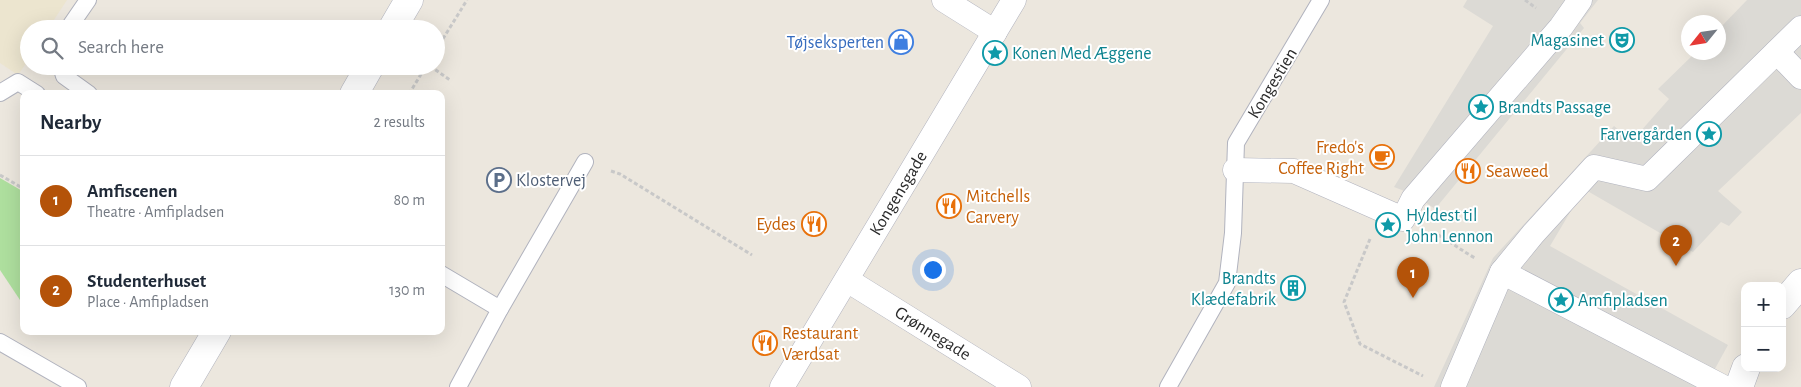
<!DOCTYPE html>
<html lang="en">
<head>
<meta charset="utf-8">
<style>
  :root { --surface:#fff; --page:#f6f6f7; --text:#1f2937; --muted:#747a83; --line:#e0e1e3; --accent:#b45309 }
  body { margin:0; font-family:"Alegreya Sans",sans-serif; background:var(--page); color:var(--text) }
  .controls { position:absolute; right:15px; bottom:15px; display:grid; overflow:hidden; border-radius:10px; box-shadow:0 5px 20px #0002 }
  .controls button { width:45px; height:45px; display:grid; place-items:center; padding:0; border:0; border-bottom:1px solid var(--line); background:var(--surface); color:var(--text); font:25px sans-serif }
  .compass { position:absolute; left:1681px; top:15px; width:45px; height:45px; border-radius:50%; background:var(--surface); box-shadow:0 5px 20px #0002; rotate:240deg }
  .you { position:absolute; left:932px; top:269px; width:18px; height:18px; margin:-12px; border:4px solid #fff; border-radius:50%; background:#1a73e8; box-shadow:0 0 0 8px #1a73e833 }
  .badge { display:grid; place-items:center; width:32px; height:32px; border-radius:50%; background:var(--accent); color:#fff; font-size:16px; font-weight:700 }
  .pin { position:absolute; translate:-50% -41px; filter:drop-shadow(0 1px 2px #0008) }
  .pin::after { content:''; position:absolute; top:26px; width:18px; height:15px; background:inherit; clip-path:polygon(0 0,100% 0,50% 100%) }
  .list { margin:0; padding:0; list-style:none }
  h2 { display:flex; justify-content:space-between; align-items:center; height:65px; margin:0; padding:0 20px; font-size:21px }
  h2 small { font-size:16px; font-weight:400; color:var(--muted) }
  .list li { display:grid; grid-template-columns:32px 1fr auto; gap:15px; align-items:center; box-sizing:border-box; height:90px; padding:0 20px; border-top:1px solid var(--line) }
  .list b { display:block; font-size:19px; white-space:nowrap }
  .list p { margin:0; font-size:16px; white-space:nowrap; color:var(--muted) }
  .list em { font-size:16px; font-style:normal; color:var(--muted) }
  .icon { flex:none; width:28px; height:28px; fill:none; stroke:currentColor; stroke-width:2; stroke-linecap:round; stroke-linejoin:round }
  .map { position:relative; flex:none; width:1801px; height:387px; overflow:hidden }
  .search { position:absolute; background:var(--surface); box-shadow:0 5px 20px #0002; left:20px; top:20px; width:425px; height:55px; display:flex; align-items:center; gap:12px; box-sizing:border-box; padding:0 18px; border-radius:28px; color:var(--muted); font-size:19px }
  .panel { position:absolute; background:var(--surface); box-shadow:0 5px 20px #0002; left:20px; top:90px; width:425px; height:245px; border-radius:10px }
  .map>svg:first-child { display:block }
  .education { fill:#ece5cf }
  .green { fill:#aedf9e }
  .plaza { fill:#dcdad5 }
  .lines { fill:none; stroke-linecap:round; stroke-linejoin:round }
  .service-casing { stroke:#b1b3be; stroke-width:18 }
  .pedestrian-casing { stroke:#b1b3be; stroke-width:25 }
  .minor-casing { stroke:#b1b3be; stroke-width:29 }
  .path { stroke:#c8c8c8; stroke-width:3; stroke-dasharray:4 2.5; stroke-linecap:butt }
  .service { stroke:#fff; stroke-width:16 }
  .pedestrian { stroke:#fff; stroke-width:24 }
  .minor { stroke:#fff; stroke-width:28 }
  .labels { text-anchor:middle; stroke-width:4; stroke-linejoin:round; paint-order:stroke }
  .culture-label { font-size:18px; fill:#0d838f; stroke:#fff; text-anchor:start }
  .shop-label { font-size:18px; fill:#366cbe; stroke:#fff; text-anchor:end }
  .street-label { font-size:18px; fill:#2b2b2b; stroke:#fff }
  .food-label { font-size:18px; fill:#c56008; stroke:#fff; text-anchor:start }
  .service-label { font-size:18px; fill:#4e5e75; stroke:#fff; text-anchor:start }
</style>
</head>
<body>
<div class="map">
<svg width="1801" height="387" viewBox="0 0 1801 387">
  <rect width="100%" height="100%" fill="#ece7de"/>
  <path class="education" d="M0 0H67L48 29H29V59L18 75 0 63Z"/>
  <path class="green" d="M0 178 24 192V306L0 270Z"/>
  <g class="plaza">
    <path d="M1467 0H1598L1580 23 1584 28 1435 209 1415 195 1394 187 1493 26 1463 7Z"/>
    <path d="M1747 0H1801V113L1718 191 1742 212 1729 226 1721 222 1693 252 1584 189 1550 246 1728 345 1705 387H1434L1493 258 1614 126 1632 141 1669 99 1658 89 1695 53 1718 52 1719 29Z"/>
  </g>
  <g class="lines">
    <defs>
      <g id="service">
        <path d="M68 29 88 0"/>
        <path d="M61 66 64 76 89 94"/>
        <path d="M0 93 18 82 37 94"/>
        <path d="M441 274 500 309 458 387"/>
        <path d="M500 309 585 162"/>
        <path d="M0 342 78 387"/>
        <path d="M1168 387 1227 283 1233 233 1236 143 1321 0"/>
      </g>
      <g id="pedestrian">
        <path d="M944 0 995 32"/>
        <path d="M1777 52 1801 77"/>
        <path d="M1235 170 1294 171 1403 219 1413 199 1561 27 1580 0"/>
        <path d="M1502 272 1723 387"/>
        <path d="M847 280 1019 387"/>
        <path d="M782 387 1014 0"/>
        <path d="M1453 387 1502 272 1533 234 1594 167 1647 179 1801 28"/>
      </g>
      <g id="minor">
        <path d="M392 29 409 0"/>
        <path d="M354 94 370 66"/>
        <path d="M1782 305 1801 283"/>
        <path d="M184 387 217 331"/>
        <path d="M1739 387 1746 368"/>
      </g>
    </defs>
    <use href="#service" class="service-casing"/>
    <use href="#pedestrian" class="pedestrian-casing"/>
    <use href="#minor" class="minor-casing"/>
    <g class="path">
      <path d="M1525 0 1536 8"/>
      <path d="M436 50 467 0"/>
      <path d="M430 66 450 80"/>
      <path d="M409 94 426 66"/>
      <path d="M611 171 620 174 752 255"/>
      <path d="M0 175 24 189"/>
      <path d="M1432 232C1448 239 1460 250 1475 258"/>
      <path d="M1370 239 1344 302 1360 344 1423 376"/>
    </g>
    <use href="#service" class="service"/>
    <use href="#pedestrian" class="pedestrian"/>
    <use href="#minor" class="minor"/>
  </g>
  <defs>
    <symbol id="theatre-ring" viewBox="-11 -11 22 22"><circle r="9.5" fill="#fff" stroke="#0f9aa8" stroke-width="1.5"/><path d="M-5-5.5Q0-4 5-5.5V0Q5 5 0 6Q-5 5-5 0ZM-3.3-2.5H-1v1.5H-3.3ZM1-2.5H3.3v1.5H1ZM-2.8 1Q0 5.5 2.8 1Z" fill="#0f9aa8"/></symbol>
    <symbol id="shop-ring" viewBox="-11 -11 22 22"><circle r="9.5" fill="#fff" stroke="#3f7fe0" stroke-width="1.5"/><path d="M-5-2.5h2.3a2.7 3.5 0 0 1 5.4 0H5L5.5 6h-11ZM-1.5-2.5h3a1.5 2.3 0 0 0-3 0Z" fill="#3f7fe0"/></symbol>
    <symbol id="sight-ring" viewBox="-11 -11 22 22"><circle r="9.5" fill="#fff" stroke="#0f9aa8" stroke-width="1.5"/><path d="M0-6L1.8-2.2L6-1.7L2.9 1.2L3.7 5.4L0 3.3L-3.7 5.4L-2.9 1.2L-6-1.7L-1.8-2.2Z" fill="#0f9aa8"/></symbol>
    <symbol id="cafe-ring" viewBox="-11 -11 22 22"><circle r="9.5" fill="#fff" stroke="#e8710a" stroke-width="1.5"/><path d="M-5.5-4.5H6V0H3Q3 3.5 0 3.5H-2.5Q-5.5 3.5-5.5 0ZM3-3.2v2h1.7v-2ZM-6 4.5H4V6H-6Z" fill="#e8710a"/></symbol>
    <symbol id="restaurant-ring" viewBox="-11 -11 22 22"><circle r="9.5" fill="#fff" stroke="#e8710a" stroke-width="1.5"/><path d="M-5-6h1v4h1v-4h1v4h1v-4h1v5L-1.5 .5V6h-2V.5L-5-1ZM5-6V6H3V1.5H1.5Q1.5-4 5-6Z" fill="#e8710a"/></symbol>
    <symbol id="parking-ring" viewBox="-11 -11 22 22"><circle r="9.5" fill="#fff" stroke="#5c6f8a" stroke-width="1.5"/><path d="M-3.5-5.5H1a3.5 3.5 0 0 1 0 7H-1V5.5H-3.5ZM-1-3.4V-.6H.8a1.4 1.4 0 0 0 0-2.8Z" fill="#5c6f8a"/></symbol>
    <symbol id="building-ring" viewBox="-11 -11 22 22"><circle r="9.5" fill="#fff" stroke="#0f9aa8" stroke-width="1.5"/><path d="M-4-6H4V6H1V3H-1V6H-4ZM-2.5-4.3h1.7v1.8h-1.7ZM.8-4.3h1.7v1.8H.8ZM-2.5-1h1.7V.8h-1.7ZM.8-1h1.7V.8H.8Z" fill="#0f9aa8"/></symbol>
  </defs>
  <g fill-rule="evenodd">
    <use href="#theatre-ring" x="1608" y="26" width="28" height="28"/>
    <use href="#shop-ring" x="887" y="28" width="28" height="28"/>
    <use href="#sight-ring" x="981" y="39" width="28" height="28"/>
    <use href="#sight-ring" x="1467" y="93" width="28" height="28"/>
    <use href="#sight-ring" x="1695" y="120" width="28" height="28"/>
    <use href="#cafe-ring" x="1368" y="143" width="28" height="28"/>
    <use href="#restaurant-ring" x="1454" y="157" width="28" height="28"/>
    <use href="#parking-ring" x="485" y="166" width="28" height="28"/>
    <use href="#restaurant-ring" x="935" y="192" width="28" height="28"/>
    <use href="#restaurant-ring" x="800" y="210" width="28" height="28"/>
    <use href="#sight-ring" x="1374" y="211" width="28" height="28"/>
    <use href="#building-ring" x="1279" y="274" width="28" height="28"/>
    <use href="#sight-ring" x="1547" y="286" width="28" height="28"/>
    <use href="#restaurant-ring" x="751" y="329" width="28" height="28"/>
  </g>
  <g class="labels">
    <g class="culture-label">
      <text x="1604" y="46" text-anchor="end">Magasinet</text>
      <text x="1012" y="59">Konen Med Æggene</text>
      <text x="1498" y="113">Brandts Passage</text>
      <text x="1692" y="140" text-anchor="end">Farvergården</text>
      <text x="1406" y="221">Hyldest til<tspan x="1406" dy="21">John Lennon</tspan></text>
      <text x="1276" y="284" text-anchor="end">Brandts<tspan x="1276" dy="21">Klædefabrik</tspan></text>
      <text x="1578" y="306">Amfipladsen</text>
    </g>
    <g class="shop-label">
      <text x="884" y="48">Tøjseksperten</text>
    </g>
    <g class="street-label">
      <text transform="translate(1272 83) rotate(-59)" y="6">Kongestien</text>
      <text transform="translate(898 193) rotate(-59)" y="6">Kongensgade</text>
      <text transform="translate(933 333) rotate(32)" y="6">Grønnegade</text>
    </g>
    <g class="food-label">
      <text x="1364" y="153" text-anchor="end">Fredo's<tspan x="1364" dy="21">Coffee Right</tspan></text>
      <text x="1486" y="177">Seaweed</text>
      <text x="966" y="202">Mitchells<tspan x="966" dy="21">Carvery</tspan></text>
      <text x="796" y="230" text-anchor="end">Eydes</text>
      <text x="782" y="339">Restaurant<tspan x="782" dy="21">Værdsat</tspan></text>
    </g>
    <g class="service-label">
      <text x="516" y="186">Klostervej</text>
    </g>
  </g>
</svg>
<div class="controls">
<button>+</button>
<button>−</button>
</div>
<svg class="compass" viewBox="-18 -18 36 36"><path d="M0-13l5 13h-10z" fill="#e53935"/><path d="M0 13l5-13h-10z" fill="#747a83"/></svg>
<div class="you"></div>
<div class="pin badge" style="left:1413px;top:298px">1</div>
<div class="pin badge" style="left:1676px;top:266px">2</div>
<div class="search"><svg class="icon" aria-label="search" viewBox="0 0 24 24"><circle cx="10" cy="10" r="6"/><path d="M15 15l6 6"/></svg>Search here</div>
<section class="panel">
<h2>Nearby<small>2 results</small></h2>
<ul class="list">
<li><span class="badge">1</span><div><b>Amfiscenen</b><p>Theatre · Amfipladsen</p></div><em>80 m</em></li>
<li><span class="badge">2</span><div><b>Studenterhuset</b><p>Place · Amfipladsen</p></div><em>130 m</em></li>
</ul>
</section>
</div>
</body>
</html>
